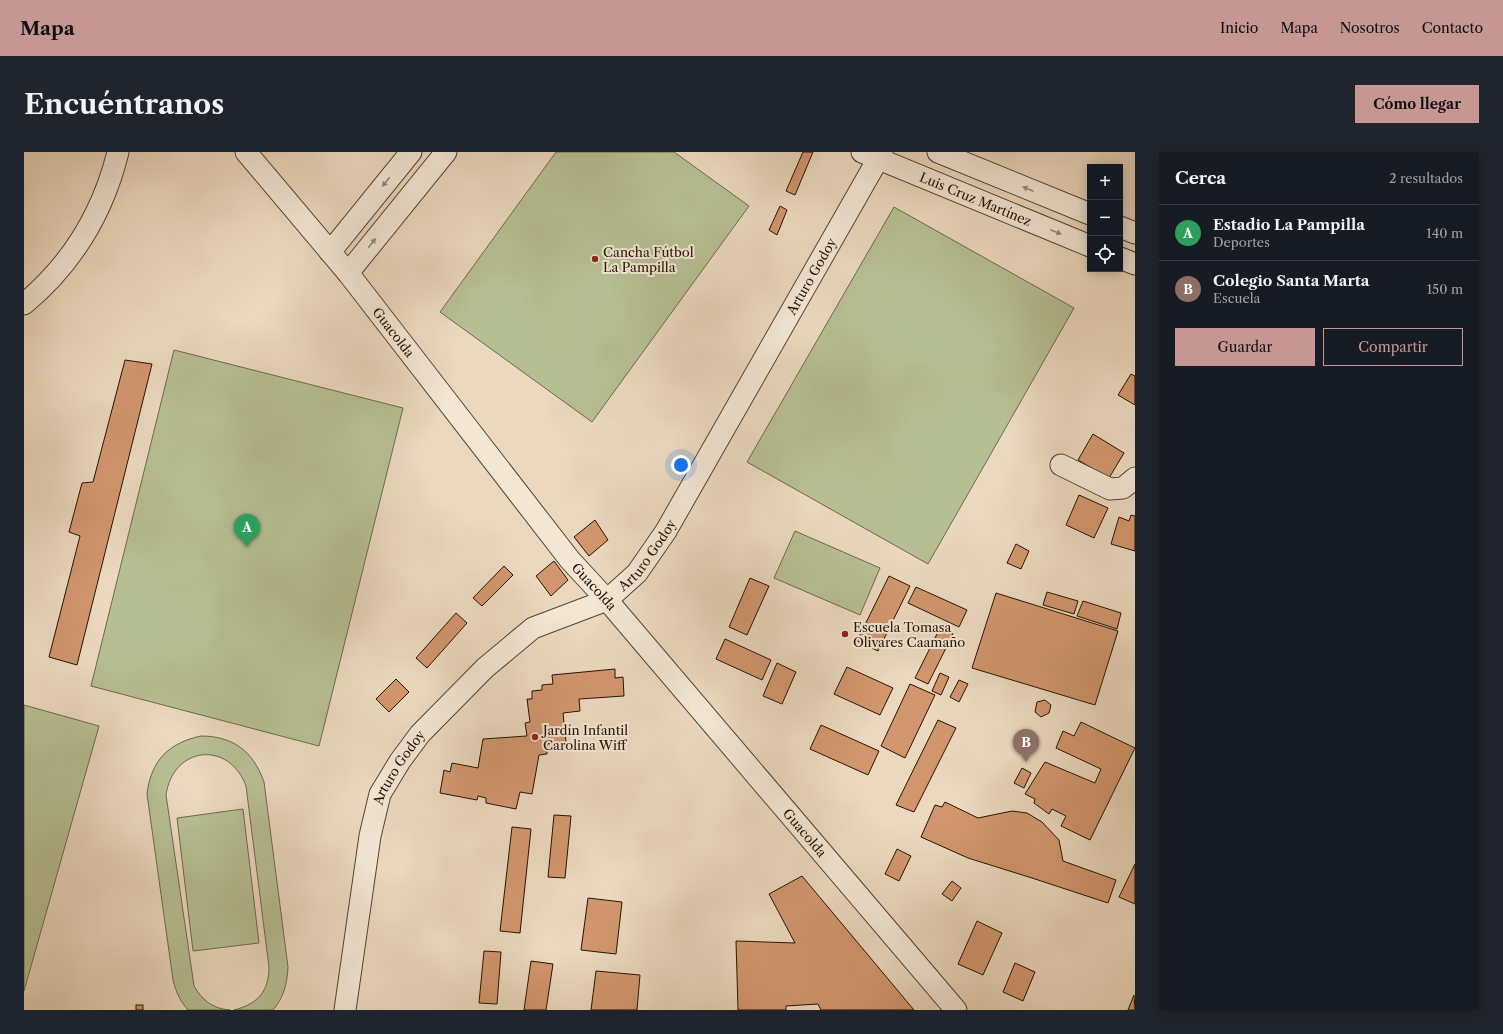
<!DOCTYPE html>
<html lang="es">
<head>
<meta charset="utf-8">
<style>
  :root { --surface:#171b24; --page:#20242c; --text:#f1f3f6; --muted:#9ea1a6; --line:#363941; --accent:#c59692 }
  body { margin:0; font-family:"Libre Caslon Text",serif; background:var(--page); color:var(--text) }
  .controls { position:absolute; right:12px; top:12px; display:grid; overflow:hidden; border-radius:0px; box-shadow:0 2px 10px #0003 }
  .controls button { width:36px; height:36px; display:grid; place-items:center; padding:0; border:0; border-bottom:1px solid var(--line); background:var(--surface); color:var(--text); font:20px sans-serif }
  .you { position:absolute; left:657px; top:313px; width:14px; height:14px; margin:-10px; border:3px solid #fff; border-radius:50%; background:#1a73e8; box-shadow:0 0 0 6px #1a73e833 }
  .badge { display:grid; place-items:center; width:26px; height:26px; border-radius:50%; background:var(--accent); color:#fff; font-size:13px; font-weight:700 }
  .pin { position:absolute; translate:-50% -33px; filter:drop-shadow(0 1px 2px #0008) }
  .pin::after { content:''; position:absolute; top:21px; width:14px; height:12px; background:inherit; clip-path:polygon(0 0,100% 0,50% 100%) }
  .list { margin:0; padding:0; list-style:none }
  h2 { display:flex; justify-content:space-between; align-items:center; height:52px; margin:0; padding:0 16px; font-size:17px }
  h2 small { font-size:13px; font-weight:400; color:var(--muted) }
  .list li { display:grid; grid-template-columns:26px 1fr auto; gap:12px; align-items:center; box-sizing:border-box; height:56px; padding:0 16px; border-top:1px solid var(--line) }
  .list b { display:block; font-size:15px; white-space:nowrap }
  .list p { margin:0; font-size:13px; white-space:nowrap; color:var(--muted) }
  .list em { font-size:13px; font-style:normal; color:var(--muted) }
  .actions { display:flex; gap:8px; padding:12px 16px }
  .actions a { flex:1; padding:9px 0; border:1px solid var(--accent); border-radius:0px; text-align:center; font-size:14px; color:var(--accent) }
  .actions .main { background:var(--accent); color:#111 }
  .icon { flex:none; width:22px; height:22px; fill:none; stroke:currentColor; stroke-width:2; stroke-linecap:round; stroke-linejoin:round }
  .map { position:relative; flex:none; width:1111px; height:858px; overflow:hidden; border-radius:0px }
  header { display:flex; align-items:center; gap:24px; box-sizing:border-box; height:56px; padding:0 20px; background:var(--accent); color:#111 }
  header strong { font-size:19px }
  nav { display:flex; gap:22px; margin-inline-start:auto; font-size:14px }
  .intro { display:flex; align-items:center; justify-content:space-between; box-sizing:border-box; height:96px; padding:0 24px }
  h1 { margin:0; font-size:28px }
  .button { padding:10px 18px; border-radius:0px; background:var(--accent); color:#111; font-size:14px; font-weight:700 }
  main { display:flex; gap:24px; padding:0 24px }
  aside { flex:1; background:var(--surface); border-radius:0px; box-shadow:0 2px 10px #0003 }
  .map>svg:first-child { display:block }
  .green { fill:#b6bf93; stroke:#6e694a }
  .building { fill:#d2966e; stroke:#251301 }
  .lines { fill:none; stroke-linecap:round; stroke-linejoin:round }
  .minor-casing { stroke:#564430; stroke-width:23 }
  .minor { stroke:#f2e6d5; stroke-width:21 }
  .oneway { fill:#968776 }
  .poi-dot { fill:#8f2418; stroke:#f2e6d5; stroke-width:1.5 }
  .labels { text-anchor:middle; stroke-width:4; stroke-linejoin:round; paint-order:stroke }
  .street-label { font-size:13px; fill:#251301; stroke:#f2e6d5 }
  .poi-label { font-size:13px; fill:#251301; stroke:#f2e6d5; text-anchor:start }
</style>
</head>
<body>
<header>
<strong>Mapa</strong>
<nav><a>Inicio</a><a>Mapa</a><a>Nosotros</a><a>Contacto</a></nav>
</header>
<div class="intro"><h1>Encuéntranos</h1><a class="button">Cómo llegar</a></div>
<main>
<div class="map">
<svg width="1111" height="858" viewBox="0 0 1111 858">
  <rect width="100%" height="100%" fill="#ebd8be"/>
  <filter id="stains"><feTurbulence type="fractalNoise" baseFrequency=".005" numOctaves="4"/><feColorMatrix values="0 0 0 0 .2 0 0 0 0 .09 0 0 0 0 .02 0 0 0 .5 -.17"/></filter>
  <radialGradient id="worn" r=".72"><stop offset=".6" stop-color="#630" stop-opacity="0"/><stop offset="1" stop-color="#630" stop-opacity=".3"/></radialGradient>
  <g class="green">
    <path d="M532 0H650L725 54 568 270 416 160Z"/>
    <path d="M870 55 1050 156 904 412 723 310Z"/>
    <path d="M150 198 379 256 295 594 67 534Z"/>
    <path d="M771 379 856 416 836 463 750 426Z"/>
    <path d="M0 553 75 574 0 839Z"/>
    <path d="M177 584C209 584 229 599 240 630L264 815C263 832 260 845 249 858H210C234 852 245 839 245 815L222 634C205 588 149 594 142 643L170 834C178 848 189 857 206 858H164C156 849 152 840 149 828L123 642C127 609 144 591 177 584Z"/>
    <path d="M219 657 235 791 169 799 153 666Z"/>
  </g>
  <g class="building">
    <path d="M779 0H789L771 43 762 39Z"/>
    <path d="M756 54 763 58 753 83 745 78Z"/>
    <path d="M101 208 128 212 53 513 25 505 56 384 45 380 58 331 69 330Z"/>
    <path d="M1107 222 1111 224V253L1094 243Z"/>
    <path d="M1069 282 1100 301 1085 326 1054 308Z"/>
    <path d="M1055 343 1084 356 1070 386 1042 373Z"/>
    <path d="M1107 363 1111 364V399L1087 392 1095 365 1105 369Z"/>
    <path d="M571 368 584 388 565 404 550 385Z"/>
    <path d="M992 392 1005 399 997 417 983 411Z"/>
    <path d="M530 409 544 428 527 444 512 424Z"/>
    <path d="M480 414 489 423 458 454 449 446Z"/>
    <path d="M865 424 886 434 854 499 833 489Z"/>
    <path d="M726 426 745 434 723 483 705 475Z"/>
    <path d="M892 435 943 458 935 475 884 451Z"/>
    <path d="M1023 440 1054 449 1050 462 1019 453Z"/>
    <path d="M972 441 1094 479 1071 553 948 516Z"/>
    <path d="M1059 449 1097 461 1093 477 1053 464Z"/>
    <path d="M432 461 443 471 403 516 392 506Z"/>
    <path d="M916 476 929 482 904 532 891 526Z"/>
    <path d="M701 487 747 508 738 528 692 507Z"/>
    <path d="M753 511 772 520 758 552 739 544Z"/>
    <path d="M823 515 869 536 856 563 810 542Z"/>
    <path d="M591 517V526L599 525 600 544 555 547 556 559 539 561 542 590 523 592V602L515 603 508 642 496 640 492 657 462 651V646L454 644 453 648 416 641 420 618 426 620 428 611 454 616 459 587 503 584 501 571 506 570 503 547H508V539L518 538V533L529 532 528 523Z"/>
    <path d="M916 521 925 525 917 543 908 539Z"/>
    <path d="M372 527 385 540 365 560 352 547Z"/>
    <path d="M935 528 944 532 935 550 926 545Z"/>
    <path d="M886 532 911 543 881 606 857 594Z"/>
    <path d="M1021 548 1027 553 1025 561 1017 565 1011 560 1013 550Z"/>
    <path d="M914 568 932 576 890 660 872 653Z"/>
    <path d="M1057 570 1111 596 1066 688 1037 674 1042 664 1028 657 1025 662 1010 651 1011 647 1001 642 1021 610 1071 631 1077 617 1032 596 1039 579 1050 584Z"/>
    <path d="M797 573 855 599 844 623 786 597Z"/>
    <path d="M998 616 1007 621 1000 636 990 631Z"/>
    <path d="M921 650 954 666 988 659 1003 661 1018 670 1035 688 1039 709 1092 728 1084 751 1008 726 944 706 897 685 911 653 918 655Z"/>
    <path d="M530 663 547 664 541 726 524 725Z"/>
    <path d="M488 675 507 677 496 781 476 779Z"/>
    <path d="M873 697 887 704 875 729 861 722Z"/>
    <path d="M1111 712V752L1095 745Z"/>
    <path d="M778 724 890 858H797L794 852 762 854V858H714L712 789 771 791 745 742Z"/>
    <path d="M928 729 937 736 928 749 918 742Z"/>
    <path d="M564 746 598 750 592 802 557 798Z"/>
    <path d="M953 769 978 781 959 823 934 812Z"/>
    <path d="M460 799 477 800 473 852 455 851Z"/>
    <path d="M507 809 529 812 522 858H500Z"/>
    <path d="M991 811 1011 820 999 849 979 840Z"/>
    <path d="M572 819 616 823 613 858H567Z"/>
    <path d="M1110 843 1111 858H1104Z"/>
    <rect x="112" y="853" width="7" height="5"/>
  </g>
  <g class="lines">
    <defs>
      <g id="minor">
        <path id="s1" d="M222 0 324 121 546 408 583 448 932 858"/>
        <path id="s2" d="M838 0 1066 94"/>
        <path d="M914 0 1066 62"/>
        <path d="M1096 75 1111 81"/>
        <path d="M306 100 387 0"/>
        <path d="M1096 106 1111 112"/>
        <path d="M324 121 422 0"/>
        <path d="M0 152C48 112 79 61 94 0"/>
        <path d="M1037 313 1086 337 1099 336 1111 326"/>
        <path id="s3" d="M321 858 346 684 356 642 376 609 396 582 461 516 509 476 583 448 613 421 642 379 858 0"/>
      </g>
    </defs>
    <use href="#minor" class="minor-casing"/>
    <use href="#minor" class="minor"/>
  </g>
  <defs><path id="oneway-solid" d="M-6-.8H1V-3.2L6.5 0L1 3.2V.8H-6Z"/></defs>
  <g class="oneway">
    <use href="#oneway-solid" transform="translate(362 30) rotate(129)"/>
    <use href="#oneway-solid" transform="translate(1004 37) rotate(-158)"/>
    <use href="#oneway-solid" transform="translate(1032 80) rotate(22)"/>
    <use href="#oneway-solid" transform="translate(348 91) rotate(-51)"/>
  </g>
  <g class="poi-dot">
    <circle cx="571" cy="107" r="4"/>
    <circle cx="821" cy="482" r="4"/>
    <circle cx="511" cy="585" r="4"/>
  </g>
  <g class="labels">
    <g class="street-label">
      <text dy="5" stroke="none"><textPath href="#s2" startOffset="123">Luis Cruz Martínez</textPath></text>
      <text dy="5" stroke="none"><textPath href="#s3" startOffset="910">Arturo Godoy</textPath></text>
      <text dy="5" stroke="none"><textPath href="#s1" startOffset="233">Guacolda</textPath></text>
      <text dy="5" stroke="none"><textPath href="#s3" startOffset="586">Arturo Godoy</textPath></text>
      <text dy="5" stroke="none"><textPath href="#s1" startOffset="557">Guacolda</textPath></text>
      <text dy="5" stroke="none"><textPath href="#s3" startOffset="251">Arturo Godoy</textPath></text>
      <text dy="5" stroke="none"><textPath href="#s1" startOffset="881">Guacolda</textPath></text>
    </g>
    <g class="poi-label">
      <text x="579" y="105">Cancha Fútbol<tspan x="579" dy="15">La Pampilla</tspan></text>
      <text x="829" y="480">Escuela Tomasa<tspan x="829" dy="15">Olivares Caamaño</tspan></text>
      <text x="519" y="583">Jardín Infantil<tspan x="519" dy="15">Carolina Wiff</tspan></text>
    </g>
  </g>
  <rect width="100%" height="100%" filter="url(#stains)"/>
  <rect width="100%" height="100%" fill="url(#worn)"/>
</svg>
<div class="controls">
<button>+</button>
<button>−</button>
<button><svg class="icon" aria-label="locate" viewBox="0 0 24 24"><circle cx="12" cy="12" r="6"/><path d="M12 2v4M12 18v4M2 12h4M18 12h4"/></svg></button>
</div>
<div class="you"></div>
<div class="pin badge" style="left:223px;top:395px;background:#2e9e5b">A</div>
<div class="pin badge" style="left:1002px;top:610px;background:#8d6e63">B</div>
</div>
<aside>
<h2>Cerca<small>2 resultados</small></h2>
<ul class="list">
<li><span class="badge" style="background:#2e9e5b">A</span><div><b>Estadio La Pampilla</b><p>Deportes</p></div><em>140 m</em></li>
<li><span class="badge" style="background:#8d6e63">B</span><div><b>Colegio Santa Marta</b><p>Escuela</p></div><em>150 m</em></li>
</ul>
<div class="actions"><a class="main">Guardar</a><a>Compartir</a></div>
</aside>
</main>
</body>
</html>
